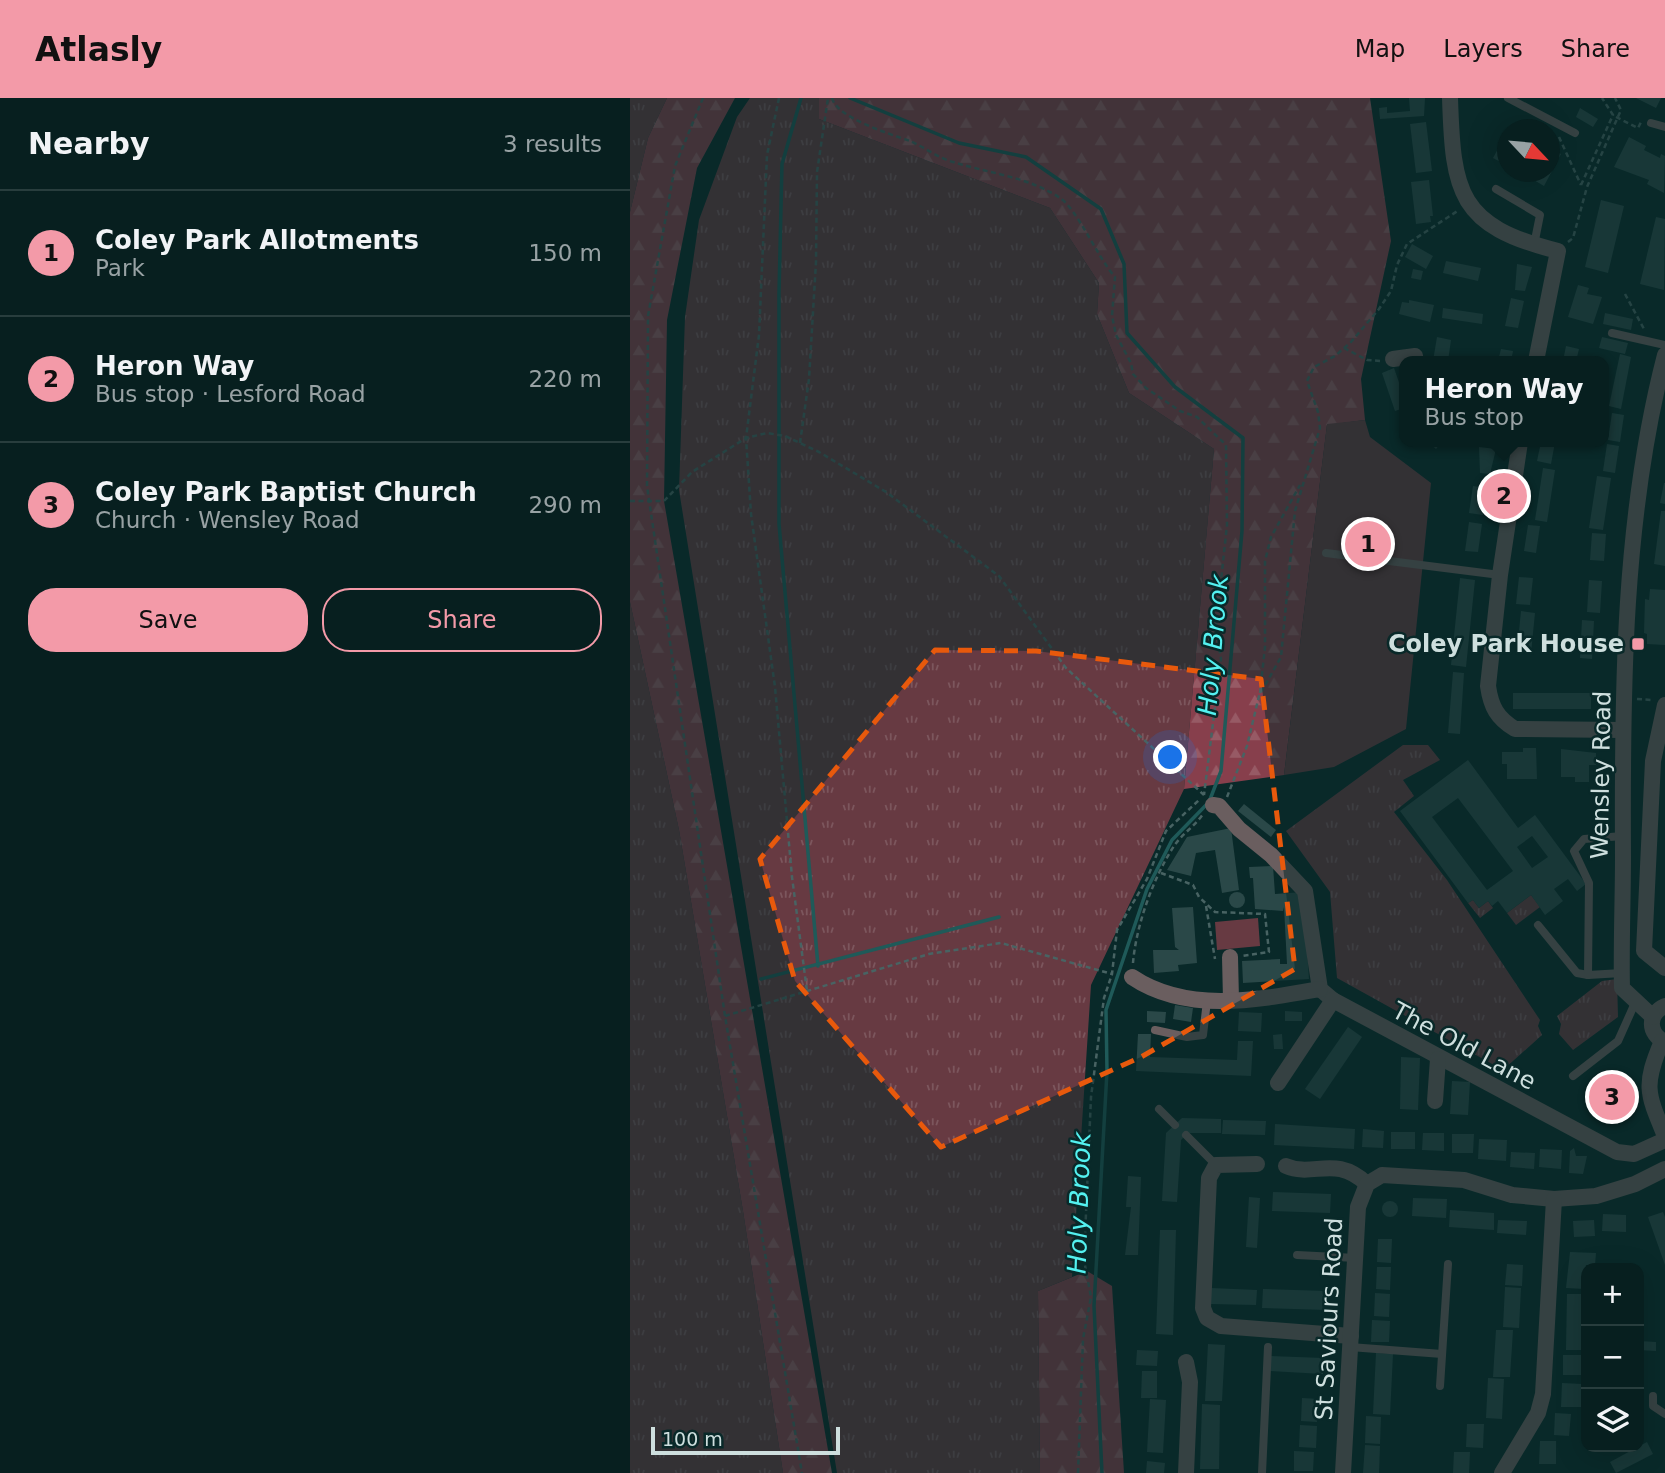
<!DOCTYPE html>
<html lang="en">
<head>
<meta charset="utf-8">
<style>
  :root { --surface:#071f1f; --page:#152c2c; --text:#f1f3f6; --muted:#98a2a4; --line:#283d3d; --accent:#f39aa8 }
  body { margin:0; font-family:"DejaVu Sans",sans-serif; background:var(--page); color:var(--text) }
  .controls { position:absolute; right:21px; bottom:21px; display:grid; overflow:hidden; border-radius:14px; box-shadow:0 7px 28px #0002 }
  .controls button { width:63px; height:63px; display:grid; place-items:center; padding:0; border:0; border-bottom:2px solid var(--line); background:var(--surface); color:var(--text); font:35px sans-serif }
  .compass { position:absolute; left:867px; top:21px; width:63px; height:63px; border-radius:50%; background:var(--surface); box-shadow:0 7px 28px #0002; rotate:116deg }
  .scale { position:absolute; left:21px; bottom:18px; width:189px; box-sizing:border-box; padding-left:7px; border:4px solid #cedfde; border-top:0; font-size:19px; line-height:24px; white-space:nowrap; color:#cedfde; -webkit-text-stroke:5px #092929; paint-order:stroke }
  .you { position:absolute; left:541px; top:660px; width:24px; height:24px; margin:-18px; border:5px solid #fff; border-radius:50%; background:#1a73e8; box-shadow:0 0 0 10px #1a73e833 }
  .badge { display:grid; place-items:center; width:46px; height:46px; border-radius:50%; background:var(--accent); color:#111; font-size:23px; font-weight:700 }
  .pin { position:absolute; translate:-50% -50%; border:4px solid #fff; box-shadow:0 2px 7px #0006 }
  .popup { position:absolute; left:769px; top:258px; width:210px; height:91px; box-sizing:border-box; display:grid; place-content:center; border-radius:14px; background:var(--surface); filter:drop-shadow(0 2px 5px #0005); font-size:23px; white-space:nowrap; color:var(--muted) }
  .popup b { font-size:26px; color:var(--text) }
  .popup::after { content:''; position:absolute; left:50%; top:100%; margin-left:-14px; border:14px solid transparent; border-top-color:var(--surface) }
  .list { margin:0; padding:0; list-style:none }
  h2 { display:flex; justify-content:space-between; align-items:center; height:91px; margin:0; padding:0 28px; font-size:30px }
  h2 small { font-size:23px; font-weight:400; color:var(--muted) }
  .list li { display:grid; grid-template-columns:46px 1fr auto; gap:21px; align-items:center; box-sizing:border-box; height:126px; padding:0 28px; border-top:2px solid var(--line) }
  .list b { display:block; font-size:26px; white-space:nowrap }
  .list p { margin:0; font-size:23px; white-space:nowrap; color:var(--muted) }
  .list em { font-size:23px; font-style:normal; color:var(--muted) }
  .actions { display:flex; gap:14px; padding:21px 28px }
  .actions a { flex:1; padding:16px 0; border:2px solid var(--accent); border-radius:28px; text-align:center; font-size:24px; color:var(--accent) }
  .actions .main { background:var(--accent); color:#111 }
  .icon { flex:none; width:38px; height:38px; fill:none; stroke:currentColor; stroke-width:2; stroke-linecap:round; stroke-linejoin:round }
  .map { position:relative; flex:none; width:1035px; height:1375px; overflow:hidden }
  header { display:flex; align-items:center; gap:42px; box-sizing:border-box; height:98px; padding:0 35px; background:var(--accent); color:#111 }
  header strong { font-size:33px }
  nav { display:flex; gap:38px; margin-inline-start:auto; font-size:24px }
  main { display:flex }
  aside { flex:1; background:var(--surface) }
  .map>svg:first-child { display:block }
  .grass { fill:url(#grass-tufts) }
  .forest { fill:url(#forest-firs) }
  .garden { fill:#673a42 }
  .lines { fill:none; stroke-linecap:round; stroke-linejoin:round }
  .stream { stroke:#1f5a59; stroke-width:3.5 }
  .building { fill:#2a4848; fill-rule:evenodd }
  .path { stroke:#486363; stroke-width:2.5; stroke-dasharray:5 3.5; stroke-linecap:butt }
  .lane { stroke:#6a5e5f; stroke-width:8 }
  .street { stroke:#6a5e5f; stroke-width:16 }
  .marked { fill:none; stroke:#e8590c; stroke-width:5; stroke-dasharray:14 9; stroke-linejoin:round }
  .poi-dot { fill:#f39aa8; stroke:#092929; stroke-width:2.5 }
  .labels { text-anchor:middle; stroke-width:5; stroke-linejoin:round; paint-order:stroke }
  .poi-label { font-size:24px; font-weight:bold; fill:#cedfde; stroke:#092929; text-anchor:end }
  .street-label { font-size:24px; fill:#cedfde; stroke:#092929 }
  .water-label { font-size:26px; font-style:italic; fill:#53f1f0; stroke:#092929 }
</style>
</head>
<body>
<header>
<strong>Atlasly</strong>
<nav><a>Map</a><a>Layers</a><a>Share</a></nav>
</header>
<main>
<aside>
<h2>Nearby<small>3 results</small></h2>
<ul class="list">
<li><span class="badge">1</span><div><b>Coley Park Allotments</b><p>Park</p></div><em>150 m</em></li>
<li><span class="badge">2</span><div><b>Heron Way</b><p>Bus stop · Lesford Road</p></div><em>220 m</em></li>
<li><span class="badge">3</span><div><b>Coley Park Baptist Church</b><p>Church · Wensley Road</p></div><em>290 m</em></li>
</ul>
<div class="actions"><a class="main">Save</a><a>Share</a></div>
</aside>
<div class="map">
<svg width="1035" height="1375" viewBox="0 0 1035 1375">
  <defs>
    <pattern id="grass-tufts" width="24" height="20" patternUnits="userSpaceOnUse" patternTransform="scale(1.75)"><rect width="24" height="20" fill="#673a42"/><path d="M3 7l-1-3M5 7V3M7 7l1-3M15 17l-1-3M17 17v-4M19 17l1-3" fill="none" stroke="#7c565d"/></pattern>
    <pattern id="forest-firs" width="22" height="20" patternUnits="userSpaceOnUse" patternTransform="scale(1.75)"><rect width="22" height="20" fill="#873f4c"/><path d="M5 1l3.5 6h-7zM16 11l3.5 6h-7z" fill="#975a65"/></pattern>
  </defs>
  <rect width="100%" height="100%" fill="#092929"/>
  <g class="grass">
    <path d="M0 0H37L18 40 0 114Z"/>
    <path d="M120 0H189V21L420 110 469 185 467 216 499 295 584 351 554 691 461 887 442 1179 408 1193 410 1375H207L49 392 55 219 69 122 107 19Z"/>
    <path d="M0 504 49 732 113 1113 153 1375H0Z"/>
    <path d="M773 647H798L810 662 773 682 784 698 764 714 817 782 910 922 908 928 912 937 873 972 707 880 700 794 656 733Z"/>
    <path d="M901 797 910 809 886 827 877 815Z"/>
    <path d="M843 802 849 810 858 803 863 810 850 820 838 805Z"/>
    <path d="M987 881 988 919 943 952 929 936 931 926 927 918 972 883Z"/>
  </g>
  <g class="forest">
    <path d="M37 0H105L67 70 37 222 34 403 202 1375H153L113 1113 49 732 0 504V114L18 40Z"/>
    <path d="M189 0H740L761 143 731 281 735 322 697 327 654 677 554 691 584 351 499 295 467 216 469 185 420 110 189 21Z"/>
    <path d="M457 1173 482 1188 494 1375H410L408 1193Z"/>
  </g>
  <g class="garden">
    <path d="M735 322 740 339 801 385 776 631 704 669 654 677 697 326Z"/>
    <path d="M628 820 630 848 587 852 585 824Z"/>
  </g>
  <g class="lines">
    <g class="stream">
      <path d="M171 0 152 66 149 195V426L188 868"/>
      <path d="M220 0 329 45 396 59 471 111 494 166 497 235 545 289 613 340 612 433 591 673 579 704 542 742 517 791 476 912 477 973 464 1208 472 1375"/>
      <path d="M131 881 369 819"/>
    </g>
  </g>
  <g class="building">
    <path d="M779 0H795L794 18 750 21 749 10 757 9V15L780 13Z"/>
    <path d="M1006 0H1031L1026 10Z"/>
    <path d="M950 10 968 21 963 29 946 19Z"/>
    <path d="M796 24 802 73 786 75 780 26Z"/>
    <path d="M878 32V68L863 60Z"/>
    <path d="M999 39 1016 48 1014 52 1030 60 1031 56 1035 58 1034 95 1017 86 1019 82 984 69Z"/>
    <path d="M920 50 931 56 914 88 897 78 899 74H920Z"/>
    <path d="M799 82 803 118H800L801 124 786 126 781 84Z"/>
    <path d="M971 102 994 108 978 175 955 169Z"/>
    <path d="M1026 119 1035 121 1034 192 1010 186Z"/>
    <path d="M782 146 803 158 796 171 775 159Z"/>
    <path d="M816 163 851 170 848 183 813 175Z"/>
    <path d="M887 166 902 169 895 193 885 192Z"/>
    <path d="M783 171 793 173 791 182 781 180Z"/>
    <path d="M948 187 959 190 957 196 972 199 963 226 938 219Z"/>
    <path d="M881 200 894 203 888 230 875 228Z"/>
    <path d="M779 202 804 207 800 224 769 216 772 204 779 205Z"/>
    <path d="M813 210 853 216 852 226 812 220Z"/>
    <path d="M975 215 1003 221 1001 232 973 226Z"/>
    <path d="M807 239 821 242 818 263H803Z"/>
    <path d="M972 239 998 245 995 256 969 250Z"/>
    <path d="M936 248 949 251 946 263H933Z"/>
    <path d="M871 251 883 253 881 263H868Z"/>
    <path d="M990 256 1001 259 991 311 979 308Z"/>
    <path d="M764 270 774 299V310L765 313 752 275Z"/>
    <path d="M982 315 994 317 990 344 978 342Z"/>
    <path d="M798 344H812L806 351Z"/>
    <path d="M911 344H925L921 366 907 363Z"/>
    <path d="M977 346 989 348 985 375 973 373Z"/>
    <path d="M849 349 866 351 860 376 850 375Z"/>
    <path d="M913 370 925 372 917 424 905 422Z"/>
    <path d="M967 378 981 380 973 432 959 430Z"/>
    <path d="M1034 385H1035V406L1030 405Z"/>
    <path d="M843 388 856 390 853 417 839 415Z"/>
    <path d="M1031 413H1035V468L1024 466Z"/>
    <path d="M839 424 852 426 848 454 835 453Z"/>
    <path d="M898 427 910 428 906 455 894 453Z"/>
    <path d="M962 435 976 436 974 463 960 462Z"/>
    <path d="M889 479 903 480 900 507 886 506Z"/>
    <path d="M830 480 845 482 836 569 821 567Z"/>
    <path d="M959 482 972 483 970 515 957 514Z"/>
    <path d="M1020 491 1035 492V547L1017 546V536L1014 535 1015 501 1019 502Z"/>
    <path d="M891 513 905 515 901 555 887 553Z"/>
    <path d="M952 522 964 523 962 561 950 560Z"/>
    <path d="M823 574 834 575 830 636 818 635Z"/>
    <rect x="883" y="595" width="78" height="16"/>
    <path d="M893 650H906L907 681H877V666H872V654H893Z"/>
    <path d="M931 651 966 655V667H959V684H945V679H931Z"/>
    <path d="M838 662 888 730 905 717 956 786 947 793 938 781 924 791 933 803 915 817 901 797 877 815 868 803 862 808 858 803 849 810 843 802 838 805 770 713ZM828 700 883 773 857 792 802 719ZM902 738 918 759 902 770 887 749Z"/>
    <path d="M614 706 646 732 641 739 608 713Z"/>
    <path d="M601 730 609 792 592 795 585 752 566 755 561 778 537 772 557 739Z"/>
    <path d="M643 768 645 796 673 794 679 881 613 885 612 863 650 861V866H657L654 809 653 813 625 811 623 780H620L619 769Z"/>
    <circle cx="607" cy="802" r="8"/>
    <path d="M563 809 567 865 548 867 549 873 524 875 523 852H549L545 849 542 810Z"/>
    <path d="M545 907 563 910 561 924 543 921Z"/>
    <path d="M517 913 536 914 535 925 517 924Z"/>
    <path d="M655 913 672 914V923H655Z"/>
    <path d="M609 914 632 915 631 934 608 933Z"/>
    <path d="M718 929 732 939 690 1001 675 991Z"/>
    <path d="M508 936H521L520 959 607 962 608 943H623L621 978 506 973Z"/>
    <path d="M652 936 653 951H644L643 937Z"/>
    <path d="M771 959 790 960 788 1012 770 1011Z"/>
    <path d="M979 974 1004 1012 986 1024 960 986Z"/>
    <path d="M822 983 840 984 838 1017 820 1016Z"/>
    <path d="M552 1020 591 1021V1035H558L551 1042 547 1104 532 1103 536 1035Z"/>
    <path d="M593 1022 636 1023 635 1037 592 1036Z"/>
    <path d="M645 1026 725 1031 724 1051 644 1047Z"/>
    <path d="M733 1031 754 1033 753 1050 732 1049Z"/>
    <rect x="761" y="1034" width="24" height="17"/>
    <path d="M793 1035H814V1053L792 1052Z"/>
    <path d="M822 1036H844L843 1055H822Z"/>
    <path d="M849 1041 877 1042 876 1063 848 1061Z"/>
    <path d="M944 1050 946 1058H957L953 1076 939 1075 940 1053Z"/>
    <path d="M910 1051 932 1052 931 1071 909 1069Z"/>
    <path d="M881 1054 905 1055 904 1071 880 1069Z"/>
    <path d="M498 1078 511 1079 508 1157H495L501 1109H496Z"/>
    <path d="M643 1094 701 1096 700 1115 642 1113Z"/>
    <path d="M619 1099 630 1100 627 1150 616 1149Z"/>
    <path d="M783 1100 817 1101 816 1120 782 1118Z"/>
    <circle cx="760" cy="1111" r="8"/>
    <path d="M820 1112 864 1115V1132L819 1129Z"/>
    <path d="M1033 1114 1035 1119V1167L1018 1119Z"/>
    <path d="M973 1116 996 1117V1134L972 1133Z"/>
    <path d="M868 1122 897 1123 896 1137 867 1135Z"/>
    <path d="M964 1122 965 1138 944 1139 943 1123Z"/>
    <path d="M530 1132H546L543 1237 526 1236Z"/>
    <path d="M748 1141H762L761 1165 747 1164Z"/>
    <path d="M940 1154 966 1155 965 1167H956L955 1191 936 1190Z"/>
    <path d="M877 1166 893 1167 892 1188 875 1187Z"/>
    <path d="M747 1169H761L760 1192 746 1191Z"/>
    <path d="M875 1189 891 1190 889 1230 873 1229Z"/>
    <path d="M581 1190 627 1192 626 1207 581 1206Z"/>
    <path d="M633 1191 697 1193V1212L632 1210Z"/>
    <path d="M745 1195 760 1196 759 1219 744 1218Z"/>
    <path d="M937 1196H954L953 1252H936Z"/>
    <path d="M742 1222 760 1223 759 1244H741Z"/>
    <path d="M866 1232H883L880 1279H863Z"/>
    <path d="M1009 1243 1026 1244V1253L1009 1252Z"/>
    <path d="M578 1246 595 1247 592 1303H575Z"/>
    <path d="M507 1252 528 1253 527 1268 506 1267Z"/>
    <path d="M746 1255 763 1256 760 1317 743 1316Z"/>
    <path d="M933 1257H951L952 1277H933Z"/>
    <path d="M639 1258 693 1260V1276L638 1273Z"/>
    <path d="M512 1273H527V1300H511Z"/>
    <path d="M858 1280 874 1281 872 1321 856 1320Z"/>
    <path d="M932 1285 952 1286V1309H931Z"/>
    <path d="M672 1300 689 1301 687 1324 671 1323Z"/>
    <path d="M520 1301 536 1302 533 1355 517 1354Z"/>
    <path d="M572 1306 590 1307 589 1371H570Z"/>
    <path d="M925 1315 941 1316 939 1338 924 1337Z"/>
    <path d="M736 1318 751 1319 750 1346 735 1345Z"/>
    <path d="M837 1326H854L853 1350 836 1349Z"/>
    <path d="M670 1327 687 1328 686 1350 669 1349Z"/>
    <path d="M910 1343H926V1366H909Z"/>
    <path d="M1017 1344 1023 1356 986 1375 980 1364Z"/>
    <path d="M735 1347 750 1348 749 1375H733Z"/>
    <path d="M664 1353 684 1354 683 1373H664Z"/>
    <path d="M824 1354H840L839 1375H823Z"/>
    <path d="M517 1363 535 1365 534 1375H516Z"/>
  </g>
  <g class="lines">
    <g class="path">
      <path d="M73 0 45 68 18 218 17 388 95 918 172 1375"/>
      <path d="M149 0 137 57 129 237 116 340 121 416 145 589 162 779 177 893"/>
      <path d="M202 0C207 20 260 36 280 43 294 49 308 60 323 64 358 75 399 79 430 100 447 111 468 160 485 179L482 218 486 237 501 265 503 276 516 290 550 313 567 319 596 347 597 427 586 529 591 561 574 697"/>
      <path d="M986 19 1008 30 1011 24"/>
      <path d="M929 39 951 87"/>
      <path d="M951 87 983 17 972 0"/>
      <path d="M938 144 943 140 957 89 991 12 985 0"/>
      <path d="M995 196 1014 231"/>
      <path d="M714 250 737 262 750 263"/>
      <path d="M170 345 179 281 186 164 187 74 198 0"/>
      <path d="M0 403H34L62 374 116 340 137 335 155 338 189 354 256 394 369 478 436 570 574 697"/>
      <path d="M630 595 635 549V463L641 439 670 387"/>
      <path d="M1007 601 1021 602"/>
      <path d="M597 699 617 648 629 598 651 559 665 413 690 330 688 314 677 283 684 269 705 258 721 244 749 211 761 193 767 167 777 146 829 112"/>
      <path d="M531 775 563 787 569 799 585 814 635 816 639 854 612 858"/>
      <path d="M576 808 585 861"/>
      <path d="M503 865C506 828 523 780 544 748 552 736 565 728 573 716"/>
      <path d="M95 918 299 856 371 845 482 876"/>
      <path d="M448 1375 453 1241 461 1199 454 1162 461 999 474 900 482 876 487 832 517 781 536 733 569 702"/>
    </g>
    <g class="lane">
      <path d="M878 0 945 35"/>
      <path d="M1021 25 1035 29"/>
      <path d="M866 91 910 117 904 147"/>
      <path d="M982 235 1035 247"/>
      <path d="M696 455 870 477"/>
      <path d="M908 827 947 875 958 877"/>
      <path d="M992 875 958 877 959 785 944 753 954 741 993 738"/>
      <path d="M525 932 557 939 573 937 577 903"/>
      <path d="M943 978 988 943 1005 905"/>
      <path d="M529 1011 545 1027"/>
      <path d="M556 1037 586 1067"/>
      <path d="M667 1157 726 1160"/>
      <path d="M720 1249 812 1256"/>
      <path d="M810 1288 818 1166"/>
      <path d="M1023 1298V1308L1035 1316"/>
      <path d="M632 1375 638 1249"/>
    </g>
    <g class="street">
      <path d="M820 0C823 95 828 128 928 153L906 263"/>
      <path d="M763 261 785 258 786 263"/>
      <path d="M890 344 870 477 858 588C861 609 867 620 885 631L992 632"/>
      <path d="M1035 607 1023 663 1014 853 1035 870"/>
      <path d="M583 707 589 708 609 731 641 757 675 793 690 891 703 902"/>
      <path d="M600 859 601 902"/>
      <path d="M502 879C557 916 628 902 690 891"/>
      <path d="M1035 908C1017 916 1018 936 1035 944"/>
      <path d="M1023 919 992 890C991 846 993 802 993 758 992 591 993 419 1035 257"/>
      <path d="M1032 943C1013 988 1017 995 1035 1038"/>
      <path d="M648 985 703 902 987 1054 1004 1056 1035 1042"/>
      <path d="M805 1003 808 961"/>
      <path d="M627 1066 586 1067 579 1080 573 1210 577 1220 591 1228 721 1238"/>
      <path d="M656 1068C684 1080 705 1056 737 1086"/>
      <path d="M556 1375 560 1284 556 1264"/>
      <path d="M713 1375 728 1109 737 1086 752 1077 834 1082 882 1097 924 1101 966 1098 1005 1086 1035 1071"/>
      <path d="M872 1375 908 1315 913 1296 924 1101"/>
    </g>
  </g>
  <path d="M0 0H1035V1375H0ZM305 552 406 553 631 581 665 871 511 959 311 1049 165 883 130 761Z" fill="#092929" fill-opacity=".55" fill-rule="evenodd"/>
  <path class="marked" d="M305 552 406 553 631 581 665 871 511 959 311 1049 165 883 130 761Z"/>
  <rect class="poi-dot" x="1001" y="539" width="14" height="14" rx="3.5"/>
  <g class="labels">
    <g class="poi-label">
      <text x="994" y="554">Coley Park House</text>
    </g>
    <g class="street-label">
      <text transform="translate(971 677) rotate(-89)" y="8">Wensley Road</text>
      <text transform="translate(834 948) rotate(28)" y="8">The Old Lane</text>
      <text transform="translate(699 1221) rotate(-87)" y="8">St Saviours Road</text>
    </g>
    <g class="water-label">
      <text transform="translate(583 547) rotate(-85)" y="9">Holy Brook</text>
      <text transform="translate(449 1105) rotate(-88)" y="9">Holy Brook</text>
    </g>
  </g>
</svg>
<div class="controls">
<button>+</button>
<button>−</button>
<button><svg class="icon" aria-label="layers" viewBox="0 0 24 24"><path d="M12 4l9 5-9 5-9-5zM3 14l9 5 9-5"/></svg></button>
</div>
<svg class="compass" viewBox="-18 -18 36 36"><path d="M0-13l5 13h-10z" fill="#e53935"/><path d="M0 13l5-13h-10z" fill="#98a2a4"/></svg>
<div class="scale">100 m</div>
<div class="you"></div>
<div class="pin badge" style="left:738px;top:446px">1</div>
<div class="pin badge" style="left:874px;top:398px">2</div>
<div class="popup"><b>Heron Way</b>Bus stop</div>
<div class="pin badge" style="left:982px;top:999px">3</div>
</div>
</main>
</body>
</html>
